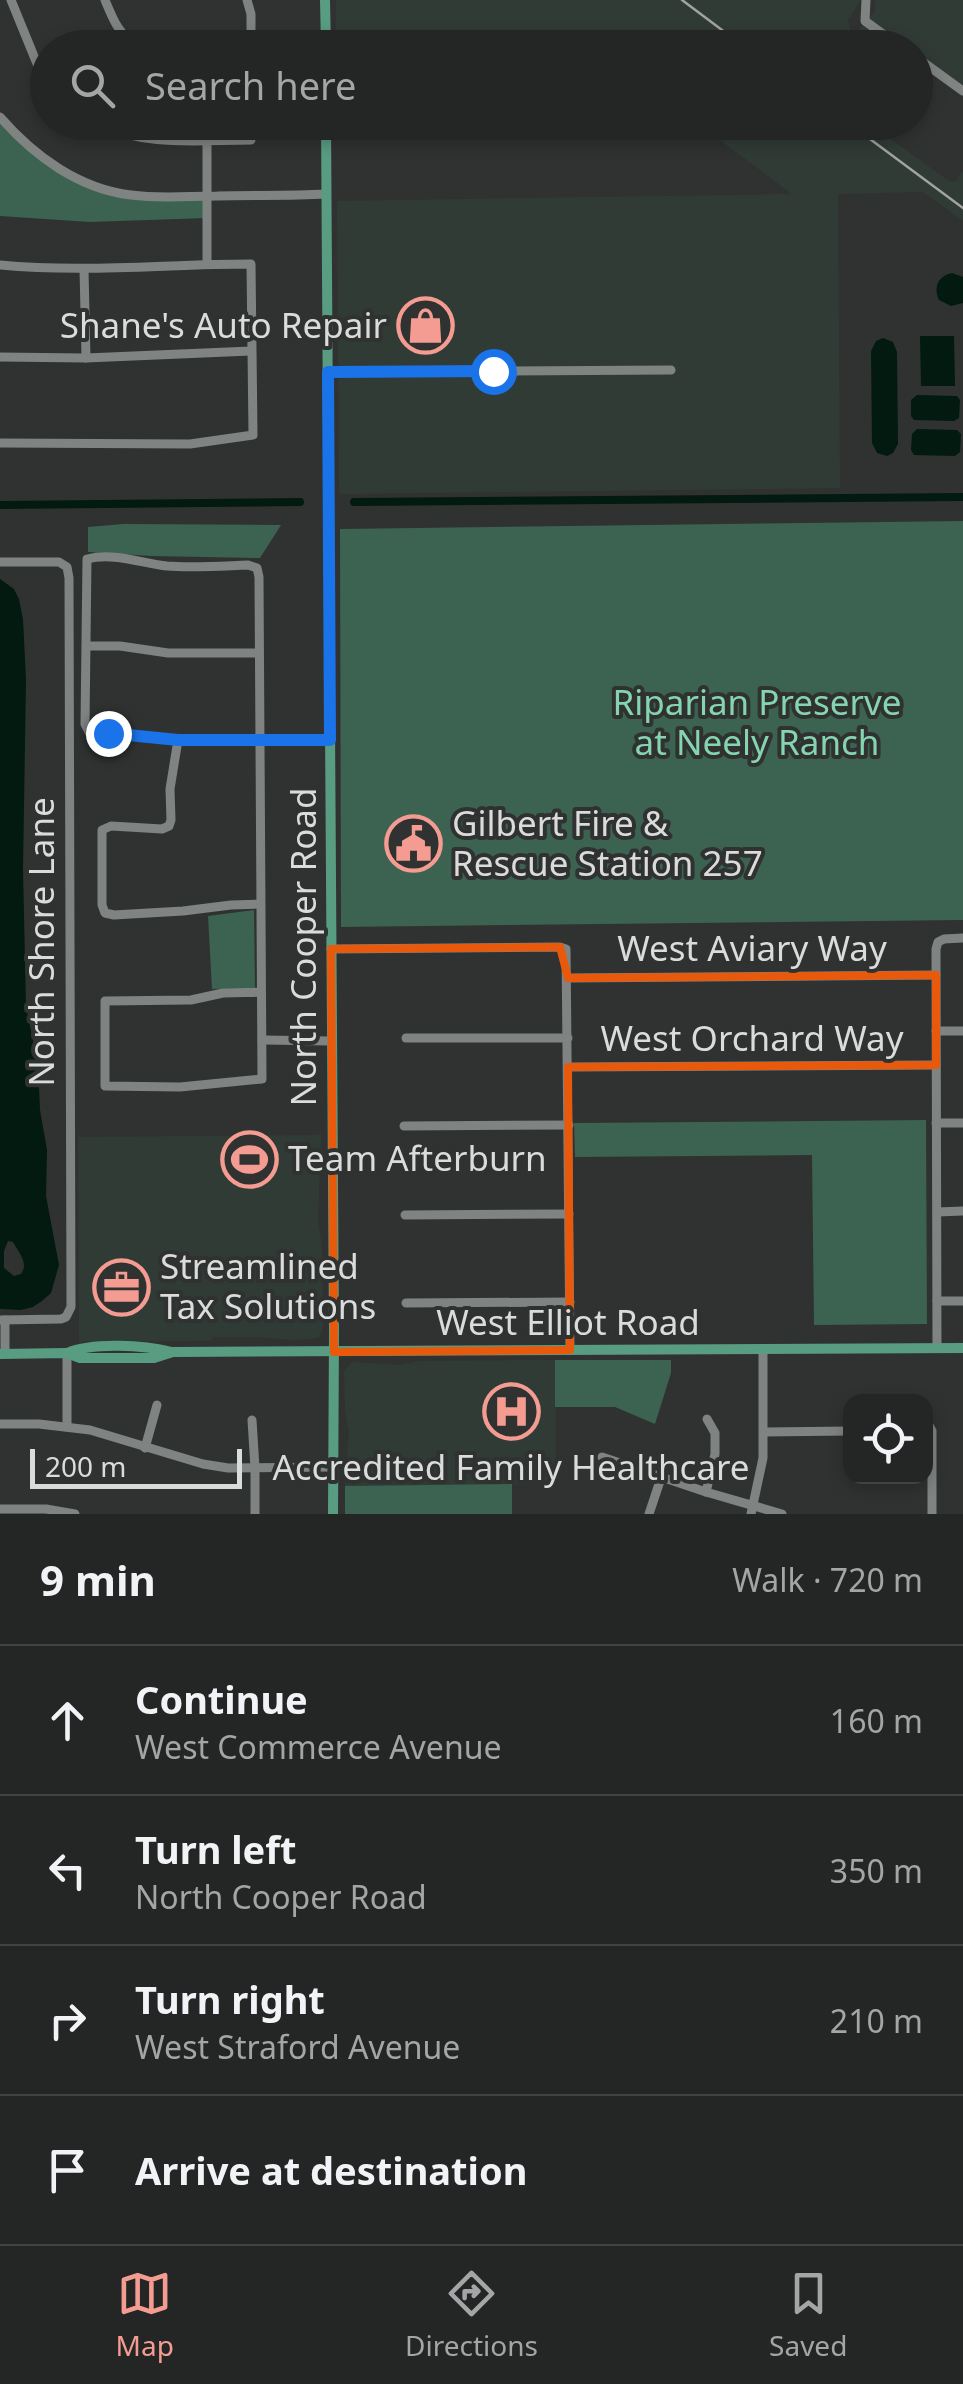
<!DOCTYPE html>
<html lang="en">
<head>
<meta charset="utf-8">
<style>
  :root { --surface:#232624; --page:#2b2e2c; --text:#f1f3f6; --muted:#a3a5a6; --line:#404341; --accent:#f59c92 }
  body { margin:0; font-family:"Noto Sans",sans-serif; background:var(--page); color:var(--text) }
  .controls { position:absolute; right:30px; bottom:30px; display:grid; overflow:hidden; border-radius:20px; box-shadow:0 5px 15px #0003 }
  .controls button { width:90px; height:90px; display:grid; place-items:center; padding:0; border:0; border-bottom:2px solid var(--line); background:var(--surface); color:var(--text); font:50px sans-serif }
  .scale { position:absolute; left:30px; bottom:25px; width:212px; box-sizing:border-box; padding-left:10px; border:5px solid #dadcdb; border-top:0; font-size:28px; line-height:35px; white-space:nowrap; color:#dadcdb; -webkit-text-stroke:8px #2f3230; paint-order:stroke }
  .stop { position:absolute; width:30px; height:30px; margin:-22px; border:8px solid #1a73e8; border-radius:50%; background:#fff }
  .stop.end { background:#1a73e8; border-color:#fff; box-shadow:0 2px 10px #0008 }
  .list { margin:0; padding:0; list-style:none }
  h2 { display:flex; justify-content:space-between; align-items:center; height:130px; margin:0; padding:0 40px; font-size:42px }
  h2 small { font-size:32px; font-weight:400; color:var(--muted) }
  .list li { display:grid; grid-template-columns:65px 1fr auto; gap:30px; align-items:center; box-sizing:border-box; height:150px; padding:0 40px; border-top:2px solid var(--line) }
  .list b { display:block; font-size:38px; white-space:nowrap }
  .list p { margin:0; font-size:32px; white-space:nowrap; color:var(--muted) }
  .list em { font-size:32px; font-style:normal; color:var(--muted) }
  .icon { flex:none; width:55px; height:55px; fill:none; stroke:currentColor; stroke-width:2; stroke-linecap:round; stroke-linejoin:round }
  .map { position:relative; flex:none; width:963px; height:1514px; overflow:hidden }
  .search { position:absolute; background:var(--surface); box-shadow:0 5px 15px #0003; left:30px; right:30px; top:30px; height:110px; display:flex; align-items:center; gap:25px; box-sizing:border-box; padding:0 35px; border-radius:55px; color:var(--muted); font-size:38px }
  .sheet { height:730px; background:var(--surface) }
  nav { display:flex; justify-content:space-around; align-items:center; box-sizing:border-box; height:140px; border-top:2px solid var(--line); background:var(--surface); font-size:28px; color:var(--muted) }
  nav a { display:grid; justify-items:center; gap:5px }
  nav .on { color:var(--accent) }
  .map>svg:first-child { display:block }
  .built { fill:#313b36 }
  .green { fill:#3c6251 }
  .water { fill:#021a10; fill-rule:evenodd }
  .lines { fill:none; stroke-linecap:round; stroke-linejoin:round }
  .canal { stroke:#021a10; stroke-width:8 }
  .minor { stroke:#7f8381; stroke-width:9 }
  .major { stroke:#589d82; stroke-width:10 }
  .rail { stroke:#a1a3a2; stroke-width:2.5 }
  .route { stroke:#1a73e8; stroke-width:12 }
  .marked { fill:none; stroke:#e8590c; stroke-width:8; stroke-linejoin:round }
  .labels { text-anchor:middle; stroke-width:8; stroke-linejoin:round; paint-order:stroke }
  .poi-label { font-size:35px; fill:#dadcdb; stroke:#2f3230; text-anchor:start }
  .park-label { font-size:35px; fill:#85d4b0; stroke:#2f3230 }
  .street-label { font-size:35px; fill:#dadcdb; stroke:#2f3230 }
</style>
</head>
<body>
<div class="map">
<svg width="963" height="1514" viewBox="0 0 963 1514">
  <rect width="100%" height="100%" fill="#2f3230"/>
  <g class="built">
    <path d="M336 0H861L848 20 850 30 854 35 875 11 874 0H963V86L923 57 916 67V48L336 47Z"/>
    <path d="M697 123H872L871 125 949 181 955 182 963 171V221L923 192 838 194 840 488 339 494 337 201 792 194Z"/>
    <path d="M321 1135 318 1221 322 1246 323 1328 319 1338 293 1340 256 1337H215L210 1341 79 1342 78 1137Z"/>
    <path d="M555 1360 556 1484 345 1486 349 1431 345 1410 344 1371 350 1364 355 1362 399 1365 420 1361Z"/>
  </g>
  <g class="green">
    <path d="M0 117 63 171 128 195 207 196V218L90 222 0 216Z"/>
    <path d="M963 521V920L341 927 340 529Z"/>
    <path d="M123 524 281 525 260 558 151 556 88 552V527Z"/>
    <path d="M254 910 255 988 212 989 208 916Z"/>
    <path d="M926 1120 927 1324 814 1325 812 1155 575 1157 574 1123Z"/>
    <path d="M555 1360H671V1373L655 1424 615 1407H555Z"/>
    <path d="M512 1484V1514H345V1486Z"/>
  </g>
  <g class="water">
    <path d="M952 273 963 277V303L951 306 939 300C933 287 938 276 952 273Z"/>
    <path d="M920 336H954L955 386H921Z"/>
    <path d="M883 338 893 342 897 352 898 444 893 453 887 456 877 453 872 443 871 351 876 341Z"/>
    <path d="M917 395 957 396 960 400 959 418 954 421 914 420 911 416V400Z"/>
    <path d="M917 429 957 430 961 434 960 452 955 456 914 455 911 450 912 434Z"/>
    <path d="M0 579 14 589 19 599 23 619 26 680 23 869 26 1007 38 1064 40 1110 47 1150 46 1196 59 1265 51 1293 42 1301 33 1307 21 1310 0 1309ZM8 1241 13 1242C19 1253 29 1263 21 1274L14 1276 4 1268V1251Z"/>
  </g>
  <g class="lines">
    <g class="canal">
      <path d="M354 502 963 497"/>
      <path d="M0 505 300 502"/>
    </g>
    <g class="minor">
      <path d="M11 0 40 71 48 81"/>
      <path d="M105 0C114 22 119 35 140 48"/>
      <path d="M247 0 251 14V48"/>
      <path d="M866 0 865 21 902 48"/>
      <path d="M916 57 963 91"/>
      <path d="M0 117C34 156 79 189 131 195 160 199 188 196 217 196 253 195 290 196 326 194"/>
      <path d="M95 122C145 148 198 140 251 140V122"/>
      <path d="M207 140V264"/>
      <path d="M0 265C84 273 167 264 251 264L253 435 190 444 0 443"/>
      <path d="M84 269 86 358"/>
      <path d="M0 357 86 358 251 351"/>
      <path d="M328 372 671 370"/>
      <path d="M0 562H59L67 567 69 578 71 1307 66 1317 61 1319 0 1320"/>
      <path d="M87 646H120L168 653H259"/>
      <path d="M178 740 170 789 171 820 169 826 162 829 111 826 102 830V905L105 913 114 915 183 911 231 905 260 904"/>
      <path d="M331 949 560 947 566 949 570 1350"/>
      <path d="M568 978 936 975"/>
      <path d="M261 992 223 993 191 1000 105 1001V1086L180 1087 262 1079 259 577 257 568 248 565C221 566 193 568 167 566 141 563 113 552 87 559L85 724 90 734C119 733 146 738 175 740 227 742 279 740 330 740"/>
      <path d="M936 1031H963"/>
      <path d="M406 1038H568"/>
      <path d="M262 1040 331 1041"/>
      <path d="M568 1067 936 1065"/>
      <path d="M936 1123H963"/>
      <path d="M404 1126 569 1125"/>
      <path d="M937 1212 963 1211"/>
      <path d="M405 1215 569 1214"/>
      <path d="M937 1301H963"/>
      <path d="M406 1303 570 1302"/>
      <path d="M5 1320V1354"/>
      <path d="M937 1348 936 949 938 942 944 939 963 938"/>
      <path d="M67 1353V1426"/>
      <path d="M252 1420 255 1468V1514"/>
      <path d="M926 1420 932 1431V1514"/>
      <path d="M0 1424H39L90 1430 203 1464 228 1468 333 1467"/>
      <path d="M764 1432 850 1431"/>
      <path d="M145 1448 157 1405"/>
      <path d="M602 1457 706 1492 782 1514"/>
      <path d="M706 1492 715 1454V1433L707 1419"/>
      <path d="M0 1509H46L75 1514"/>
      <path d="M649 1514 661 1478"/>
      <path d="M751 1514 763 1458V1349"/>
    </g>
    <g class="major">
      <path d="M325 0 326 48"/>
      <path d="M326 122 334 1332 333 1514"/>
      <path d="M67 1353C93 1342 144 1345 172 1352"/>
      <path d="M0 1354 67 1353 80 1358H154L173 1352 963 1348"/>
    </g>
    <g class="rail">
      <path d="M682 0 746 48"/>
      <path d="M847 122 963 208"/>
    </g>
  </g>
  <g class="lines">
    <path class="route" d="M108 733 178 740H330L328 372 493 371"/>
  </g>
  <path class="marked" d="M560 947 568 978 936 975V1065L568 1067 570 1350 334 1352 331 949Z"/>
  <defs>
    <symbol id="shop-ring" viewBox="-11 -11 22 22"><circle r="9.5" fill="#2f3230" stroke="#f59c92" stroke-width="1.5"/><path d="M-5-2.5h2.3a2.7 3.5 0 0 1 5.4 0H5L5.5 6h-11ZM-1.5-2.5h3a1.5 2.3 0 0 0-3 0Z" fill="#f59c92"/></symbol>
    <symbol id="civic-ring" viewBox="-11 -11 22 22"><circle r="9.5" fill="#2f3230" stroke="#f59c92" stroke-width="1.5"/><path d="M-.6-6.5H3V-4.5H.6V-3L4-1V1h2V6H-6V1h2V-1L-.6-3ZM-1.2 2.5V6h2.4V2.5Z" fill="#f59c92"/></symbol>
    <symbol id="stadium-ring" viewBox="-11 -11 22 22"><circle r="9.5" fill="#2f3230" stroke="#f59c92" stroke-width="1.5"/><path d="M0-5a6.5 5 0 1 0 0 10a6.5 5 0 1 0 0-10ZM-3.5-1.8h7v3.6h-7Z" fill="#f59c92"/></symbol>
    <symbol id="office-ring" viewBox="-11 -11 22 22"><circle r="9.5" fill="#2f3230" stroke="#f59c92" stroke-width="1.5"/><path d="M-6-3h4V-5.5h4V-3h4V5H-6ZM-1-4.5V-3h2v-1.5ZM-6 0V1H6V0Z" fill="#f59c92"/></symbol>
    <symbol id="hospital-ring" viewBox="-11 -11 22 22"><circle r="9.5" fill="#2f3230" stroke="#f59c92" stroke-width="1.5"/><path d="M-5-5h3v3.5h4V-5h3V5h-3V1.5h-4V5h-3Z" fill="#f59c92"/></symbol>
  </defs>
  <g fill-rule="evenodd">
    <use href="#shop-ring" x="394" y="294" width="63" height="63"/>
    <use href="#civic-ring" x="382" y="812" width="63" height="63"/>
    <use href="#stadium-ring" x="218" y="1128" width="63" height="63"/>
    <use href="#office-ring" x="90" y="1256" width="63" height="63"/>
    <use href="#hospital-ring" x="480" y="1380" width="63" height="63"/>
  </g>
  <g class="labels">
    <g class="poi-label">
      <text x="387" y="338" text-anchor="end">Shane's Auto Repair</text>
      <text x="452" y="836">Gilbert Fire &amp;<tspan x="452" dy="40">Rescue Station 257</tspan></text>
      <text x="288" y="1171">Team Afterburn</text>
      <text x="160" y="1279">Streamlined<tspan x="160" dy="40">Tax Solutions</tspan></text>
      <text x="511" y="1480" text-anchor="middle">Accredited Family Healthcare</text>
    </g>
    <g class="park-label">
      <text x="757" y="715">Riparian Preserve<tspan x="757" dy="40">at Neely Ranch</tspan></text>
    </g>
    <g class="street-label">
      <text transform="translate(42 942) rotate(-90)" y="12">North Shore Lane</text>
      <text transform="translate(304 947) rotate(-90)" y="12">North Cooper Road</text>
      <text x="752" y="961">West Aviary Way</text>
      <text x="752" y="1051">West Orchard Way</text>
      <text x="568" y="1335">West Elliot Road</text>
    </g>
  </g>
</svg>
<div class="controls">
<button><svg class="icon" aria-label="locate" viewBox="0 0 24 24"><circle cx="12" cy="12" r="6"/><path d="M12 2v4M12 18v4M2 12h4M18 12h4"/></svg></button>
</div>
<div class="scale">200 m</div>
<div class="stop" style="left:493px;top:371px"></div>
<div class="stop end" style="left:108px;top:733px"></div>
<div class="search"><svg class="icon" aria-label="search" viewBox="0 0 24 24"><circle cx="10" cy="10" r="6"/><path d="M15 15l6 6"/></svg>Search here</div>
</div>
<section class="sheet">
<h2>9 min<small>Walk · 720 m</small></h2>
<ul class="list">
<li><svg class="icon" aria-label="ahead" viewBox="0 0 24 24"><path d="M12 20V5M6 11l6-6 6 6"/></svg><div><b>Continue</b><p>West Commerce Avenue</p></div><em>160 m</em></li>
<li><svg class="icon" aria-label="left" viewBox="0 0 24 24"><path d="M17 20v-9H6M10 6l-5 5 5 5"/></svg><div><b>Turn left</b><p>North Cooper Road</p></div><em>350 m</em></li>
<li><svg class="icon" aria-label="right" viewBox="0 0 24 24"><path d="M7 20v-9h11M14 6l5 5-5 5"/></svg><div><b>Turn right</b><p>West Straford Avenue</p></div><em>210 m</em></li>
<li><svg class="icon" aria-label="arrive" viewBox="0 0 24 24"><path d="M6 21V4h12l-3 4 3 4H6"/></svg><div><b>Arrive at destination</b></div></li>
</ul>
</section>
<nav>
<a class="on"><svg class="icon" aria-label="map" viewBox="0 0 24 24"><path d="M3 6l6-2 6 2 6-2v14l-6 2-6-2-6 2zM9 4v14M15 6v14"/></svg>Map</a>
<a><svg class="icon" aria-label="directions" viewBox="0 0 24 24"><path d="M12 3l9 9-9 9-9-9zM9 14v-3h6M13 9l2 2-2 2"/></svg>Directions</a>
<a><svg class="icon" aria-label="saved" viewBox="0 0 24 24"><path d="M7 4h10v16l-5-4-5 4z"/></svg>Saved</a>
</nav>
</body>
</html>
